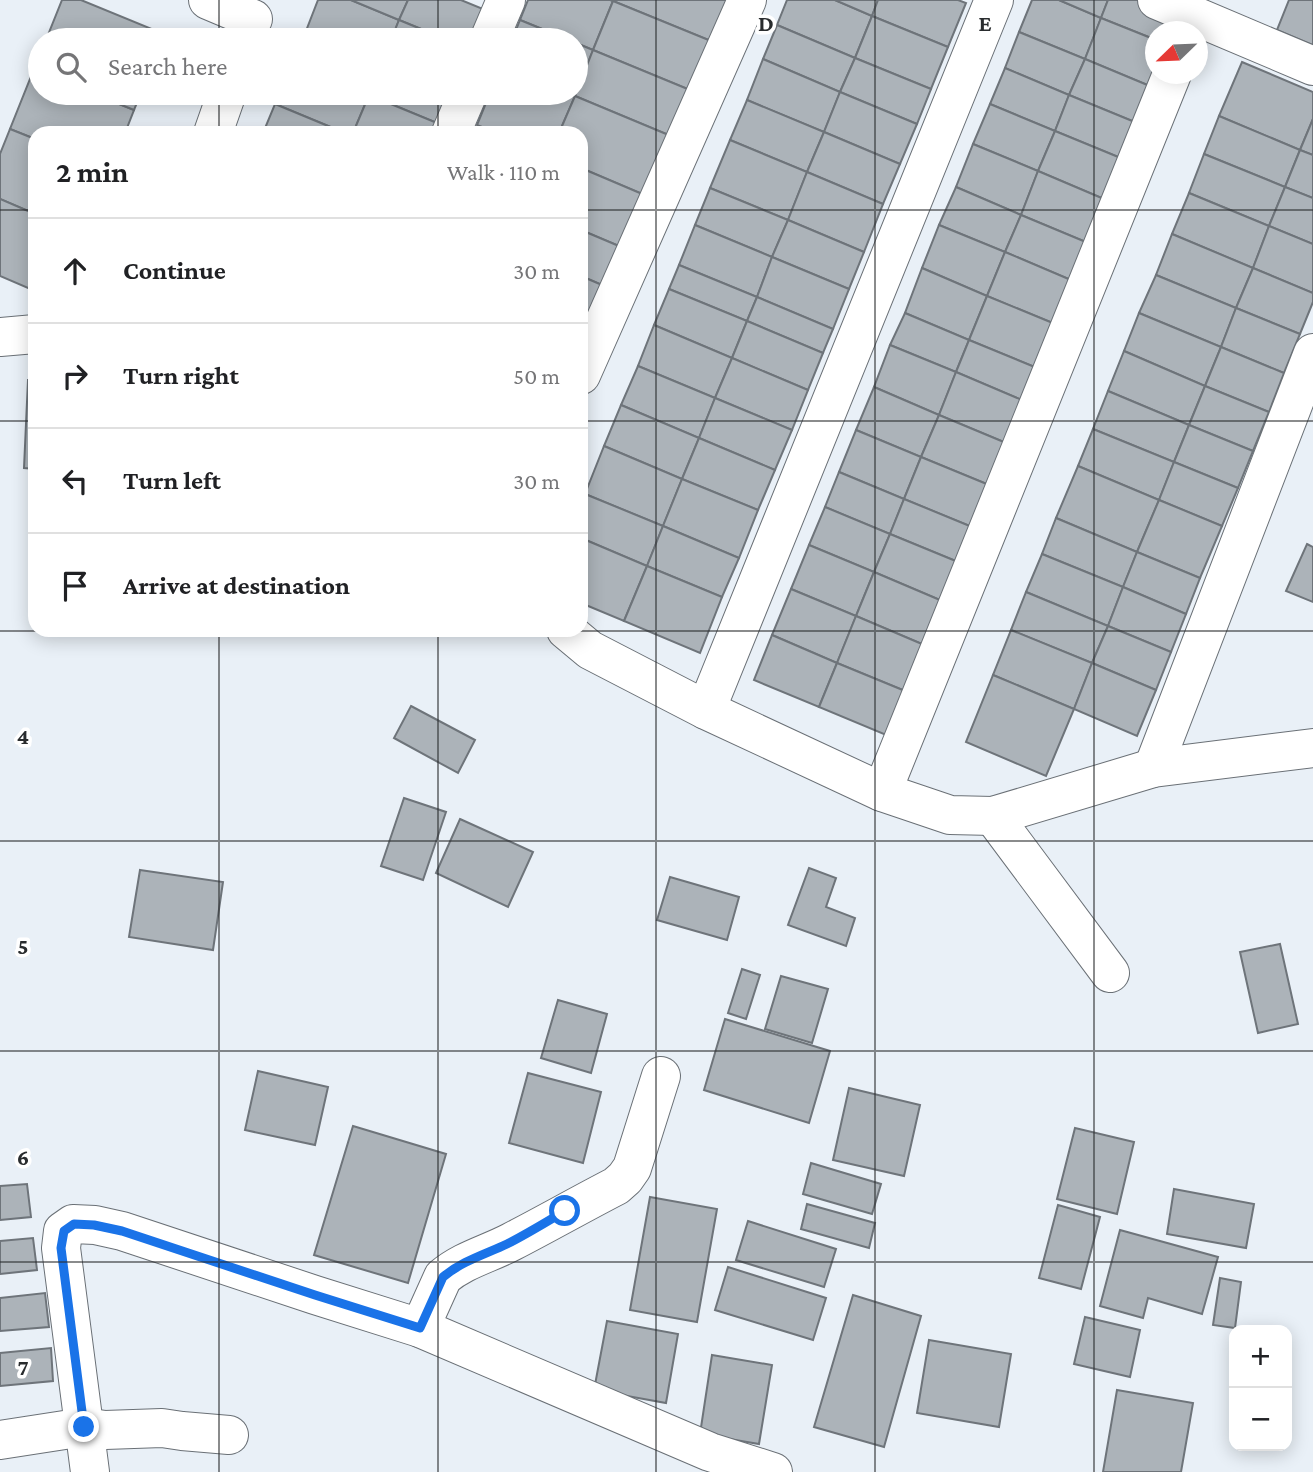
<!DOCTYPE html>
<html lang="en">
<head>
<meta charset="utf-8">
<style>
  :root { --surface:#fff; --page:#f2f2f2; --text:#202124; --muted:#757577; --line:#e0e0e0 }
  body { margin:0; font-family:"Crimson Pro",serif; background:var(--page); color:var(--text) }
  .controls { position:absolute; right:21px; bottom:21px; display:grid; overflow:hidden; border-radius:14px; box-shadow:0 4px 18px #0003 }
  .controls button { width:63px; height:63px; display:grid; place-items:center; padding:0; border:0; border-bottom:2px solid var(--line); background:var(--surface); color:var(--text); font:35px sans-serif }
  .compass { position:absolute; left:1145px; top:21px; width:63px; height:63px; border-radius:50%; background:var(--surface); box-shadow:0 4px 18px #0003; rotate:247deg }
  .stop { position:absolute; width:21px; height:21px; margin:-16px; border:5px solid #1a73e8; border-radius:50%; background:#fff }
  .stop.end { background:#1a73e8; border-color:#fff; box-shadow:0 2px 7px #0008 }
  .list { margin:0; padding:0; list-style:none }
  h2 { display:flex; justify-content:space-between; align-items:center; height:91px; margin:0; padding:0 28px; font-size:30px }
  h2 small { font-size:23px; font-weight:400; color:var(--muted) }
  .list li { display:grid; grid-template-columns:46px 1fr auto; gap:21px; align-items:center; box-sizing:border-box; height:105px; padding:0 28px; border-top:2px solid var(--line) }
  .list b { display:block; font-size:26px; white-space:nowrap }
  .list em { font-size:23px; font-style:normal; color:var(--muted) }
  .icon { flex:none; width:38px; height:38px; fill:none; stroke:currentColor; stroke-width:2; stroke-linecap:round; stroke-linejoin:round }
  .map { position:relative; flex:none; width:1313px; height:1472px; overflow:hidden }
  .search { position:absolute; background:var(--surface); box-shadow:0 4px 18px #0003; left:28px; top:28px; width:560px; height:77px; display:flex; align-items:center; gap:18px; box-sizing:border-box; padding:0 24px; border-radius:38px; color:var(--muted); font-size:26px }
  .panel { position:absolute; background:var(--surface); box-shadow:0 4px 18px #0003; left:28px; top:126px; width:560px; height:511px; border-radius:21px }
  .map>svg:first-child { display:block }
  .building { fill:#acb3b9; stroke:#6e747a; stroke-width:2 }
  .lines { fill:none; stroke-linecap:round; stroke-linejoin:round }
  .minor-casing { stroke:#6a7076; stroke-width:40 }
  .minor { stroke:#fff; stroke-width:38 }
  .route { stroke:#1a73e8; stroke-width:9 }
  .grid { fill:none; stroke:#292c2e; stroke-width:2; stroke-opacity:0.55 }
  .grid-label { font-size:23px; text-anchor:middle; font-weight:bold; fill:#292c2e; stroke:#fff; stroke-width:7; stroke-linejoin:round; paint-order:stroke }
</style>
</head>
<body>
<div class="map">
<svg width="1313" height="1472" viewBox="0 0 1313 1472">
  <rect width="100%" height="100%" fill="#e9f0f7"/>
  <g class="building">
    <path d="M62 0H81L164 34 162 40H46Z"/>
    <path d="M318 0H351L399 20 391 40H329L306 31Z"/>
    <path d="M351 0H408L399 20Z"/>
    <path d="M408 0H461L483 9 471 40H448L399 20Z"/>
    <path d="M528 0H610L613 1 593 50 576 43V40H569L520 20Z"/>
    <path d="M614 0H727L711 41 613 1Z"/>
    <path d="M787 0H835L872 16 855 58 777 25Z"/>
    <path d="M835 0H878L872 16Z"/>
    <path d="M878 0H958L966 3 948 47 872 16Z"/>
    <path d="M1032 0H1059L1101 18 1085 59 1019 32Z"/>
    <path d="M1059 0H1108L1101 18Z"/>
    <path d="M1108 0H1146L1187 17 1181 32H1156V40L1101 18Z"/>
    <path d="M1289 0H1313V45L1277 30Z"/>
    <path d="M613 1 711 41 690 90 593 50Z"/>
    <path d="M872 16 948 47 931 89 855 58Z"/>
    <path d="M1101 18 1156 40 1157 89 1085 59Z"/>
    <path d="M399 20 448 40H391Z"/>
    <path d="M520 20 569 40H512Z"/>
    <path d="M777 25 855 58 840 92 763 59Z"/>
    <path d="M306 31 329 40H302Z"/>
    <path d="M1019 32 1085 59 1069 95 1005 68Z"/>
    <path d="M576 43 593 50 576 93Z"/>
    <path d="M593 50 690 90 671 136 575 96Z"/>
    <path d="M855 58 931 89 917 124 840 92Z"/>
    <path d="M763 59 840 92 824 132 747 100Z"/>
    <path d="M1085 59 1157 89 1142 125 1069 95Z"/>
    <path d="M1242 62 1313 92V119L1300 150 1219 116Z"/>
    <path d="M1005 68 1069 95 1055 131 990 104Z"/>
    <path d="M34 69 40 71V93H92L134 110 125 133H35V139L10 129Z"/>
    <path d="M840 92 917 124 900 164 824 132Z"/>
    <path d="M92 93H141L134 110Z"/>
    <path d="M280 93H363L369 95 353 133H345L275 104Z"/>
    <path d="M370 93H449L437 123 369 95Z"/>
    <path d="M490 93H568L575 96 559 133H497L477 125Z"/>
    <path d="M369 95 437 123 432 133H353Z"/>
    <path d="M1069 95 1142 125 1128 161 1055 131Z"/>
    <path d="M575 96 671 136 647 196 581 168V133H559Z"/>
    <path d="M747 100 824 132 807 172 730 140Z"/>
    <path d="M275 104 345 133H263Z"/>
    <path d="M990 104 1055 131 1038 171 973 144Z"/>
    <path d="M1219 116 1300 150 1285 187 1204 154Z"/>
    <path d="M1313 119V155L1300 150Z"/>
    <path d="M10 129 35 139V214L0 199V154Z"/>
    <path d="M1055 131 1128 161 1111 202 1038 171Z"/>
    <path d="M824 132 900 164 883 204 807 172Z"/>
    <path d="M730 140 807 172 788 220 710 188Z"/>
    <path d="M973 144 1038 171 1021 215 956 187Z"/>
    <path d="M1300 150 1313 155V198L1285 187Z"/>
    <path d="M1204 154 1285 187 1269 226 1189 193Z"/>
    <path d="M581 168 647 196 626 249 581 230Z"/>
    <path d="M1038 171 1111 202 1093 245 1021 215Z"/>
    <path d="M807 172 883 204 864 252 788 220Z"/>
    <path d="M956 187 1021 215 1005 252 939 225Z"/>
    <path d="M1285 187 1313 198V244L1269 226Z"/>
    <path d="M710 188 788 220 772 257 695 225Z"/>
    <path d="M1189 193 1269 226 1253 268 1172 234Z"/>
    <path d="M0 199 35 214V291L0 276Z"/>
    <path d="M1021 215 1093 245 1078 283 1005 252Z"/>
    <path d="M788 220 864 252 849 289 772 257Z"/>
    <path d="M695 225 772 257 757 297 679 265Z"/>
    <path d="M939 225 1005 252 987 296 922 268Z"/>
    <path d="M1269 226 1313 244V293L1253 268Z"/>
    <path d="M581 230 626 249 609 288 581 276Z"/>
    <path d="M1172 234 1253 268 1236 308 1156 275Z"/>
    <path d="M1005 252 1078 283 1060 326 987 296Z"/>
    <path d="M772 257 849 289 833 329 757 297Z"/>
    <path d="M679 265 757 297 747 321 669 289Z"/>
    <path d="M922 268 987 296 969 340 905 313Z"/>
    <path d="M1253 268 1313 293V302L1300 334 1236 308Z"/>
    <path d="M1156 275 1236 308 1221 347 1139 313Z"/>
    <path d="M581 276 609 288 581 343Z"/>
    <path d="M669 289 747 321 732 358 654 325Z"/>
    <path d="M987 296 1060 326 1042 370 969 340Z"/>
    <path d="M757 297 833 329 823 353 747 321Z"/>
    <path d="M1236 308 1300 334 1284 373 1221 347Z"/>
    <path d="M905 313 969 340 956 372 890 345Z"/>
    <path d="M1139 313 1221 347 1205 386 1124 351Z"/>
    <path d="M747 321 823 353 808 390 732 358Z"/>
    <path d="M654 325 732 358 715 398 638 366Z"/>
    <path d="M969 340 1042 370 1029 403 956 372Z"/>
    <path d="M890 345 956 372 939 415 874 387Z"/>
    <path d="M1221 347 1284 373 1269 412 1205 386Z"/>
    <path d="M1124 351 1205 386 1189 425 1108 391Z"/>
    <path d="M732 358 808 390 792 430 715 398Z"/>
    <path d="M638 366 715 398 699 438 621 405Z"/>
    <path d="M956 372 1029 403 1011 445 939 415Z"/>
    <path d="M28 380H35V469L24 468Z"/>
    <path d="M1205 386 1269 412 1253 451 1189 425Z"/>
    <path d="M874 387 939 415 921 457 856 430Z"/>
    <path d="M1108 391 1189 425 1174 462 1093 429Z"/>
    <path d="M715 398 792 430 775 470 699 438Z"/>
    <path d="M621 405 699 438 682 479 604 446Z"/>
    <path d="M939 415 1011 445 994 487 921 457Z"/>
    <path d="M1189 425 1253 451 1238 488 1174 462Z"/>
    <path d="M1093 429 1174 462 1159 500 1078 466Z"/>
    <path d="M856 430 921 457 904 499 839 472Z"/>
    <path d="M699 438 775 470 758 510 682 479Z"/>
    <path d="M604 446 682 479 663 526 585 494Z"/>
    <path d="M921 457 994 487 977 529 904 499Z"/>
    <path d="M1174 462 1238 488 1222 526 1159 500Z"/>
    <path d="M1078 466 1159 500 1137 552 1056 518Z"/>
    <path d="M839 472 904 499 890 534 825 507Z"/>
    <path d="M682 479 758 510 739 558 663 526Z"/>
    <path d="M585 494 663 526 647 566 581 538V504Z"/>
    <path d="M904 499 977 529 963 564 890 534Z"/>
    <path d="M1159 500 1222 526 1200 578 1137 552Z"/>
    <path d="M825 507 890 534 874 572 809 545Z"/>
    <path d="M1056 518 1137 552 1123 587 1042 554Z"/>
    <path d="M663 526 739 558 722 597 647 566Z"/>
    <path d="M890 534 963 564 947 603 874 572Z"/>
    <path d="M581 538 647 566 624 621 581 603Z"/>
    <path d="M1307 544 1313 547V602L1286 591Z"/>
    <path d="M809 545 874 572 856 616 791 589Z"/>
    <path d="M1137 552 1200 578 1186 614 1123 587Z"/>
    <path d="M1042 554 1123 587 1108 626 1026 592Z"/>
    <path d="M647 566 722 597 700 653 624 621Z"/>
    <path d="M874 572 947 603 929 647 856 616Z"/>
    <path d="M1123 587 1186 614 1171 652 1108 626Z"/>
    <path d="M791 589 856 616 837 663 772 635Z"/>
    <path d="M1026 592 1108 626 1092 663 1011 630Z"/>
    <path d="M856 616 929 647 910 693 837 663Z"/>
    <path d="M1108 626 1171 652 1156 690 1092 663Z"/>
    <path d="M1011 630 1092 663 1074 709 993 675Z"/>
    <path d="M772 635 837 663 819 707 754 680Z"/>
    <path d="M837 663 910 693 891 737 819 707Z"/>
    <path d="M1092 663 1156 690 1137 736 1074 709Z"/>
    <path d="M993 675 1074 709 1046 776 966 742Z"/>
    <path d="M411 706 475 740 458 773 394 738Z"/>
    <path d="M404 798 446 812 423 880 381 866Z"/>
    <path d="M460 819 533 852 508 907 436 873Z"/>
    <path d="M809 868 836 878 826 907 855 918 846 946 788 925Z"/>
    <path d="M140 870 223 882 213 950 129 937Z"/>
    <path d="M670 877 739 897 727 940 657 920Z"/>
    <path d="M1280 944 1298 1024 1258 1033 1240 952Z"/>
    <path d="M742 969 760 975 746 1019 728 1013Z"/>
    <path d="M781 976 828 989 812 1043 765 1029Z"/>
    <path d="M558 1000 607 1014 591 1073 541 1058Z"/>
    <path d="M725 1019 830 1051 809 1123 704 1090Z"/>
    <path d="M258 1071 328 1087 315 1145 245 1130Z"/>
    <path d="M528 1073 601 1092 583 1163 509 1143Z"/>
    <path d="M849 1088 920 1105 904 1176 833 1160Z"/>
    <path d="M353 1126 446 1154 408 1283 314 1255Z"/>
    <path d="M1075 1128 1134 1142 1117 1214 1057 1199Z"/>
    <path d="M811 1163 881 1184 872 1214 803 1194Z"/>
    <path d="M27 1184 31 1217 0 1220V1186Z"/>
    <path d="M1174 1189 1254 1204 1246 1248 1167 1234Z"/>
    <path d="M650 1197 717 1209 697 1322 630 1310Z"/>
    <path d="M807 1204 875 1223 869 1248 801 1229Z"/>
    <path d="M1058 1205 1100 1217 1081 1289 1039 1278Z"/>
    <path d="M748 1221 836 1249 824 1287 736 1260Z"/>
    <path d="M1120 1230 1218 1257 1202 1314 1148 1298 1143 1318 1100 1306Z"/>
    <path d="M33 1238 37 1270 0 1274V1241Z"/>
    <path d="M728 1267 826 1298 813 1340 715 1310Z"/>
    <path d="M1220 1278 1241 1282 1235 1328 1213 1325Z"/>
    <path d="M45 1293 49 1327 0 1331V1298Z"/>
    <path d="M853 1295 921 1316 884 1447 814 1427Z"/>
    <path d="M1085 1317 1140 1330 1130 1377 1074 1364Z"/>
    <path d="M607 1321 678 1334 666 1403 594 1390Z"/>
    <path d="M929 1340 1011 1354 999 1427 917 1413Z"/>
    <path d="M51 1348 53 1381 0 1386V1353Z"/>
    <path d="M712 1355 772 1365 759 1444 700 1434Z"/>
    <path d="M1117 1390 1193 1403 1181 1472H1103Z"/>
  </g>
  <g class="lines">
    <defs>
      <g id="minor">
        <path d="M208 0 253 19"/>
        <path d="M1157 0 1313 66"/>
        <path d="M489 40 506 0"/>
        <path d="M213 133 227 93"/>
        <path d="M451 133 468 93"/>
        <path d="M0 337 35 334"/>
        <path d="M581 375 747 0"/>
        <path d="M566 630 590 650 706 710 882 792 950 815 993 816 1153 768 1313 748"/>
        <path d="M706 710 994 0"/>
        <path d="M1153 768 1313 353"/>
        <path d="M882 792 1172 74"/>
        <path d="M993 816 1110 973"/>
        <path d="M420 1328 443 1277C463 1260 488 1254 511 1242 546 1224 581 1204 616 1186L625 1178 632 1168 661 1076"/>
        <path d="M0 1440 84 1427 105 1430 162 1428 182 1431 229 1435"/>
        <path d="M90 1472 61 1248 63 1231 73 1224 95 1225 122 1231 315 1295 420 1328 710 1452 773 1472"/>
      </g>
    </defs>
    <use href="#minor" class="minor-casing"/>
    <use href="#minor" class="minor"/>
  </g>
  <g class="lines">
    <path class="route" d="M84 1427 61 1248 64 1231 74 1224 94 1225 122 1231 315 1295 420 1328 443 1277C462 1261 486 1254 507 1244 527 1234 546 1222 565 1211"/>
  </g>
  <path class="grid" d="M219 0V40M438 0V40M656 0V1472M875 0V1472M1094 0V1472M219 93V133M438 93V133M0 210H35M581 210H1313M0 421H35M581 421H1313M219 630V1472M438 630V1472M0 631H1313M0 841H1313M0 1051H1313M0 1262H1313"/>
  <g class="grid-label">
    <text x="766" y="31">D</text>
    <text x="985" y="31">E</text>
    <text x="23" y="744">4</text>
    <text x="23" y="954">5</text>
    <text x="23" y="1165">6</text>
    <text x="23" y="1375">7</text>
  </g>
</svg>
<div class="controls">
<button>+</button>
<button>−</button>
</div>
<svg class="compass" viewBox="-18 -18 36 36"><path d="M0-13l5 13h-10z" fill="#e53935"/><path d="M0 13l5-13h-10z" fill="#757577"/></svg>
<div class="stop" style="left:565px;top:1211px"></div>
<div class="stop end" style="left:84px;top:1427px"></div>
<div class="search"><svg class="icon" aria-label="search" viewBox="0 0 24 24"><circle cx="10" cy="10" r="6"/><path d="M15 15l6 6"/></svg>Search here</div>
<section class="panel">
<h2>2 min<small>Walk · 110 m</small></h2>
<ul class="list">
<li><svg class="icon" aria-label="ahead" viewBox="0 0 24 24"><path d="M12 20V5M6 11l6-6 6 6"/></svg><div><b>Continue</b></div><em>30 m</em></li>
<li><svg class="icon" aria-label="right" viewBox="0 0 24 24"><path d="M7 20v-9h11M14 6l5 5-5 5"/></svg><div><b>Turn right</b></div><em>50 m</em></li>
<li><svg class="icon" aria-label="left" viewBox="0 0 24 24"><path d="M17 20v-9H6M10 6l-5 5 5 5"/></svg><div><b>Turn left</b></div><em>30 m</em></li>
<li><svg class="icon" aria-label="arrive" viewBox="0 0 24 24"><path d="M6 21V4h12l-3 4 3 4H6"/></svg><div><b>Arrive at destination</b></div></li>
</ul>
</section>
</div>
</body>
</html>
